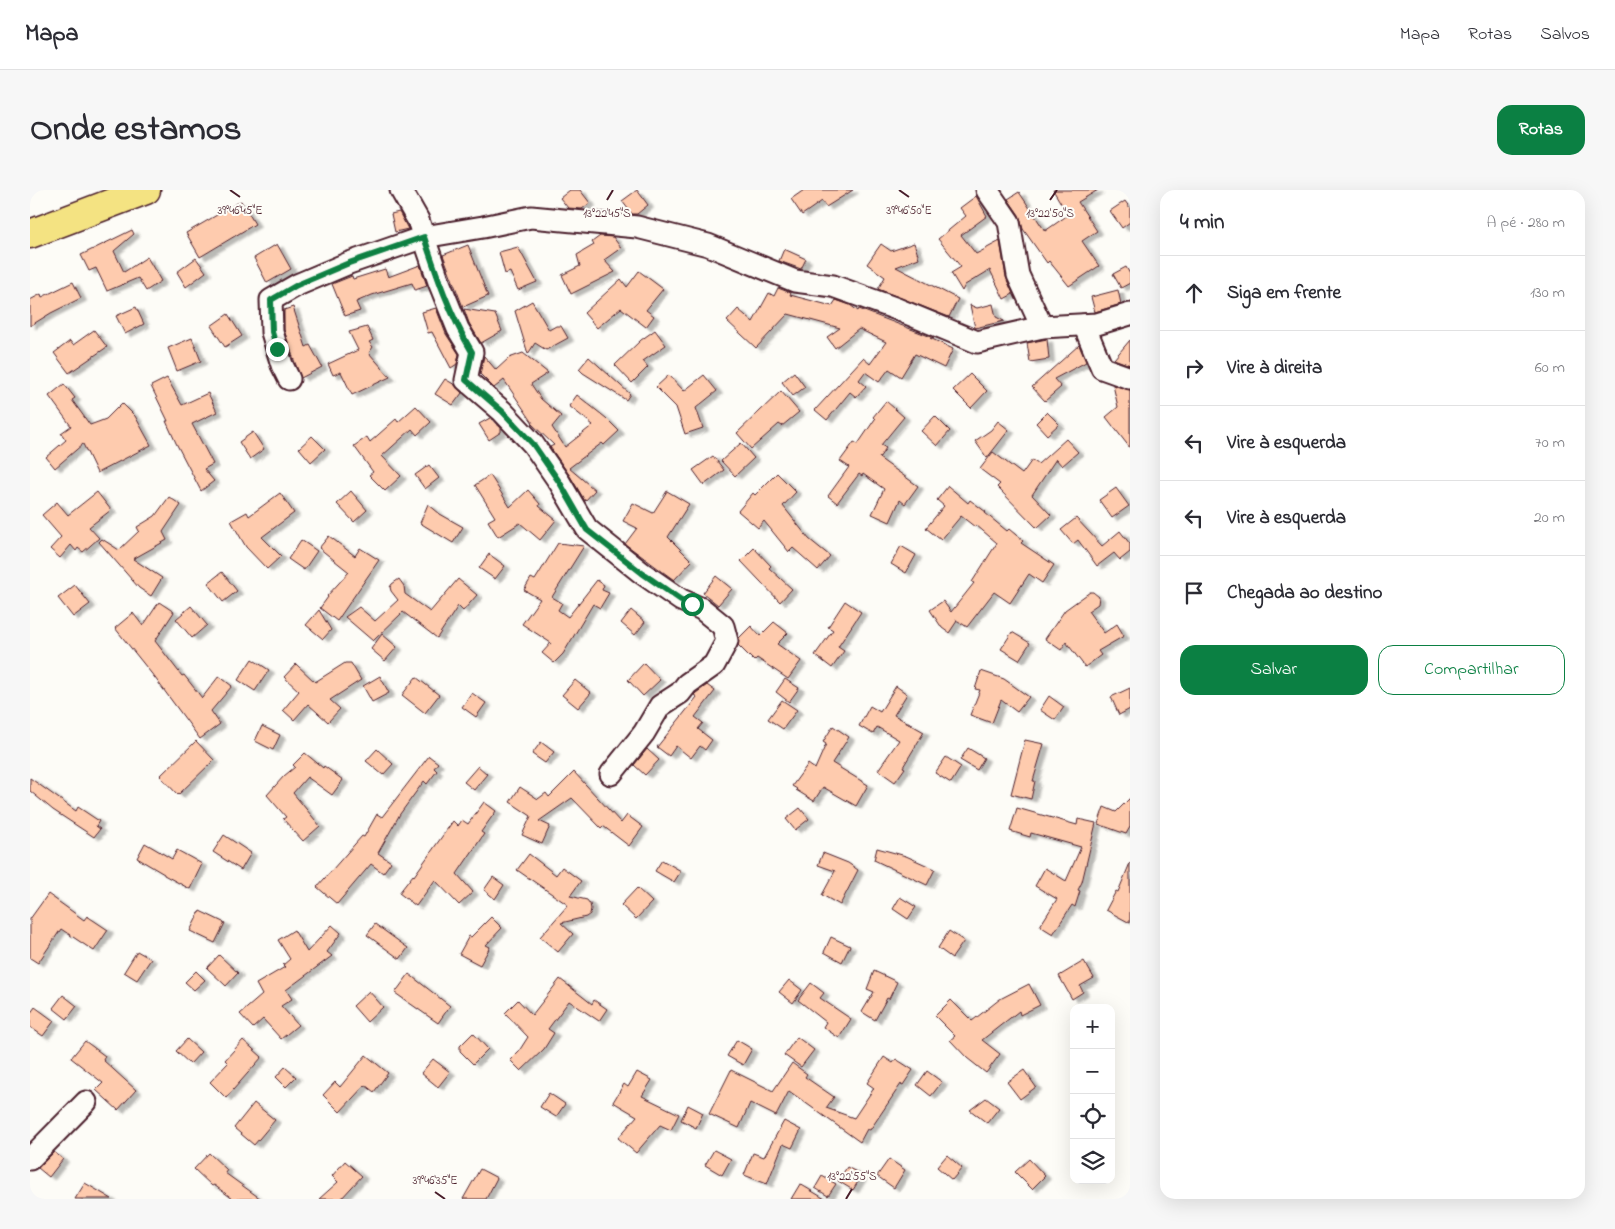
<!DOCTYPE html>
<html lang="pt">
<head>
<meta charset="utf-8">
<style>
  :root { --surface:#fff; --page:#f7f7f7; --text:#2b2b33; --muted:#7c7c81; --line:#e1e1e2; --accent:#0b8043 }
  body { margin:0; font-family:"Indie Flower",sans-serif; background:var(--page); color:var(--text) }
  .controls { position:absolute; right:15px; bottom:15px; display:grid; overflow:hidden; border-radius:10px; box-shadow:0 5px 20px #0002 }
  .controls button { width:45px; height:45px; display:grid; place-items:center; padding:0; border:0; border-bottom:1px solid var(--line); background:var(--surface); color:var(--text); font:25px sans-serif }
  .stop { position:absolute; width:15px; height:15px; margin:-11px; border:4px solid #0b8043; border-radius:50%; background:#fff }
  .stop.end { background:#0b8043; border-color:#fff; box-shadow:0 1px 5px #0008 }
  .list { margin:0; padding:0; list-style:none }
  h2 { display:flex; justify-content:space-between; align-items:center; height:65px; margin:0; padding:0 20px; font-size:21px }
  h2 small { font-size:16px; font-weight:400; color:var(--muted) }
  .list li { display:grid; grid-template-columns:32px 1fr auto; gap:15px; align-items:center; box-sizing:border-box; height:75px; padding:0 20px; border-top:1px solid var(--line) }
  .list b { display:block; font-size:19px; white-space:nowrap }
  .list em { font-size:16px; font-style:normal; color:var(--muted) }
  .actions { display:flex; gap:10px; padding:15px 20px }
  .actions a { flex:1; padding:11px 0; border:1px solid var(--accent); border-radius:15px; text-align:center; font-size:18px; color:var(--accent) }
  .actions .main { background:var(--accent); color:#fff }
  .icon { flex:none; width:28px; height:28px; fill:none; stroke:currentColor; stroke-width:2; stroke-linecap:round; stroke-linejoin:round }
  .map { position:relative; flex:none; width:1100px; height:1009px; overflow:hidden; border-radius:15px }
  header { display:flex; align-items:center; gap:30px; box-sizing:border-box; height:70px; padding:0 25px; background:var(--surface); border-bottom:1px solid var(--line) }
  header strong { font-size:24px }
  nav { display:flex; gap:28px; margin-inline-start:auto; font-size:18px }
  .intro { display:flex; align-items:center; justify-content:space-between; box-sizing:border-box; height:120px; padding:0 30px }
  h1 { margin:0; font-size:35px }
  .button { padding:12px 22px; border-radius:15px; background:var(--accent); color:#fff; font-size:18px; font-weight:700 }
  main { display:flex; gap:30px; padding:0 30px }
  aside { flex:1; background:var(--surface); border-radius:15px; box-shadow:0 5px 20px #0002 }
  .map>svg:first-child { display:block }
  .building { fill:#fecbae; stroke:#4a1f2b; filter:url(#shadow) }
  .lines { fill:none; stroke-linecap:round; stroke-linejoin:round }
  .minor-casing { stroke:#4a1f2b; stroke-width:25 }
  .highway-casing { stroke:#4a1f2b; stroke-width:31 }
  .minor { stroke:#fdfcf7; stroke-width:21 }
  .highway { stroke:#f4e382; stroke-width:28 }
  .route { stroke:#0b8043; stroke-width:6 }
  .ticks { fill:none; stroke:#4a1f2b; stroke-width:2 }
  .ticks-label { font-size:12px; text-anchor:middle; fill:#4a1f2b; stroke:#fdfcf7; stroke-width:4; stroke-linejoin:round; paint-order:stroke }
</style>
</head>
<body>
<header>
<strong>Mapa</strong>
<nav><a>Mapa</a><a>Rotas</a><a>Salvos</a></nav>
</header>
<div class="intro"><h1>Onde estamos</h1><a class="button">Rotas</a></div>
<main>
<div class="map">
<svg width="1100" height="1009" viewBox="0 0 1100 1009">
  <defs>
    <filter id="shadow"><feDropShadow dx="5.5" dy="3" stdDeviation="1" flood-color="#0004"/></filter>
  </defs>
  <rect width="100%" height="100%" fill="#fdfcf7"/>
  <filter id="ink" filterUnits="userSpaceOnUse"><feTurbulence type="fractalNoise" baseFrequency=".02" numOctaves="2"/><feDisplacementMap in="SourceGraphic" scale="10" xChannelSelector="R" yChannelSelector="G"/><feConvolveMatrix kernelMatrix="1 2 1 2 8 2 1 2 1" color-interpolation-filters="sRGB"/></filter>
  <g filter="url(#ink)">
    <g class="building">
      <path d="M540 0H550L560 13 552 19 538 18 530 8Z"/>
      <path d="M607 0 618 15 607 24H602L592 11Z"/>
      <path d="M774 0H823L796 17 792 11 772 25 761 9Z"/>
      <path d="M1023 0H1068L1048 12 1067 41 1052 51 1069 76 1039 96 1019 71 1017 73 993 39 989 25 978 9 989 2 1015 41 1038 25Z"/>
      <path d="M946 6 957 26 931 45 946 64 970 51 976 87 983 104 974 109 960 80 935 95 932 101 921 83 931 77 908 49 936 26 930 18Z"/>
      <path d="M211 11 225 34 170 67 156 43Z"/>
      <path d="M1095 11 1100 18V32L1092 38 1080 21Z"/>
      <path d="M369 22 378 39 365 42 361 24Z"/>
      <path d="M102 40 104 44 84 61 94 82 117 67 131 91 116 101 108 88 77 101 66 78 59 81 51 65Z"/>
      <path d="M570 46 583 47 591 58 574 70 585 82 541 104 532 85 550 76 547 65 564 55 562 52Z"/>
      <path d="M884 53 889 68 866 77 928 109 919 127 848 99 855 87 837 74 851 54 861 61Z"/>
      <path d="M247 54 261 79 237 93 224 68Z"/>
      <path d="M438 55 458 106 433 117 413 65Z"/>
      <path d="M488 57 507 92 488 100 480 82 475 84 469 62Z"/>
      <path d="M754 59 776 69 771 79 749 71Z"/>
      <path d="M166 68 176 82 156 97 147 82Z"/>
      <path d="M390 75 397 96 385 100 382 93 342 105 326 112 330 121 315 126 302 94 322 86 323 89 355 79 358 87Z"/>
      <path d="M1096 77 1100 84V93L1091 98 1083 84Z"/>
      <path d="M609 81 633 99 616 120 624 126 616 137 591 118 567 138 554 123 591 89 597 97Z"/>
      <path d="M43 92 51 108 21 123 0 136V110L11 104 12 107Z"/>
      <path d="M748 98 761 103 760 105 802 116 806 110 820 115 828 121 829 119 904 148H900L923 159 914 178 885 164 871 187 859 179 849 192 835 182 829 190 836 196 826 207 820 202 797 230 785 220 833 168 840 174 856 152 829 139 805 158 797 147 810 138 758 124 726 158 697 131 708 119 723 132 739 103 744 106Z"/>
      <path d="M1088 100 1091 114 1065 122 1061 107Z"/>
      <path d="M502 111 519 140 526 136H531L538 148 516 160 505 153 498 164 485 121Z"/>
      <path d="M963 114 966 127 974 131 945 138 940 115 947 118Z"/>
      <path d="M106 117 114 134 95 144 86 126Z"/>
      <path d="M263 117 276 157 280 155 292 177 271 188 264 170 254 140V120Z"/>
      <path d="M406 118 416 144 429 164 427 174 421 178 402 142 398 143 392 122Z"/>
      <path d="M434 119 465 124 472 141 451 153 439 133Z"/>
      <path d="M198 124 212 146 195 157 181 136Z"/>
      <path d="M337 137 343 150 339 152 343 157 339 163 360 187 322 205 311 182 303 185 298 174 328 160 319 142Z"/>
      <path d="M64 140 77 157 39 183 24 163 40 151 43 155Z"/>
      <path d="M625 140 636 155 613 171 618 177 602 193 585 175 611 150Z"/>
      <path d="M162 148 171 171 147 181 138 158Z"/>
      <path d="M1017 149 1019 169 1000 172 997 153Z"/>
      <path d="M1100 150V175L1084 169Z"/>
      <path d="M1049 155 1056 172 1024 189 1031 197 1015 211 1002 197Z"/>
      <path d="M493 163 518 183 501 194 511 209 531 226 522 237 535 257 563 235 539 216 547 205 576 228 589 241 574 255 572 253 539 278 565 300 555 311 540 286 520 257 524 255 502 234 503 233 474 190 464 198 450 184 454 166 466 180 479 168Z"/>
      <path d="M559 167 600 204 596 210 553 183 549 179Z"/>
      <path d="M764 182 775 197 763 206 752 192Z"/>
      <path d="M940 184 957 201 941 218 923 200Z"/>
      <path d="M639 185 654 201 674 185 687 201 666 218 673 238 655 244 646 217 626 197Z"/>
      <path d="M137 188 152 215 178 203 187 222 162 234 183 274 174 279 184 291 171 301 146 253 136 231H138L121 196Z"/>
      <path d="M415 189 425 195 432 203 423 215 405 204Z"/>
      <path d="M34 194 45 208 42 210 60 235 76 229 92 213 105 226 121 255 67 283 53 254 25 278 16 267 36 250 31 243 41 236 19 206Z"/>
      <path d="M1083 195 1100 200V258L1076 227 1088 217Z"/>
      <path d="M751 201 769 222 752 236 749 234 721 259 707 243Z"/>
      <path d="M856 211 874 227 851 255 856 258 849 268 888 296 875 314 870 310 860 332 842 324 854 299 833 284 832 286 829 284 807 313 798 306 819 277 810 271 824 252 828 254 845 229 843 227Z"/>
      <path d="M386 216 401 232 387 245 382 239 352 266 371 286 355 301 339 285 343 282 324 256 337 247 340 252 366 229 368 232Z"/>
      <path d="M1017 222 1029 234 1017 245 1006 233Z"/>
      <path d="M905 226 920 241 907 256 891 241Z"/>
      <path d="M460 228 471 238V242L459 250 449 234Z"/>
      <path d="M968 231 979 240 957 268 945 251 961 240Z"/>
      <path d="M223 242 234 259 220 269 209 252Z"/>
      <path d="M282 246 295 259 281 272 269 258Z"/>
      <path d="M1036 249 1048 262 1032 276 1026 269 1002 305 1021 325 1007 338 967 297 970 294 950 279 963 262 992 284 1002 270 1008 274Z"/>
      <path d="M711 253 724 268 705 286 691 271Z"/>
      <path d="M683 266 694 280 674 295 663 280Z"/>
      <path d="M399 275 409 288 395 299 385 285Z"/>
      <path d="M747 283 766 302 753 316 779 349 800 366 788 380 763 358 759 362 734 331 728 338 708 321 723 303 725 305Z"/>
      <path d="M460 285 480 317 498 300 510 314 509 316 526 330 510 350 490 333 468 347 458 331 465 327 445 295Z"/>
      <path d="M918 296 938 313 940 310 956 322 955 323 977 341 979 339 993 351 991 353 1024 375 1012 393 999 384 980 413 964 402 937 437 925 429 927 431 919 443 912 438 900 420 913 411 921 422 944 393 942 392 967 353 946 335 945 337 931 326 911 350 896 338 914 316 907 310Z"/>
      <path d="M1086 298 1099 316 1082 328 1069 310Z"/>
      <path d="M321 301 337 320 324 332 307 314Z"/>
      <path d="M637 301 659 314 638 347 662 371 644 390 595 354 607 338 593 331 603 313 623 323Z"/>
      <path d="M67 302 81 320 59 337 69 348 53 362 48 358 46 361 41 355 30 368 20 359 31 347 12 325 27 312 38 325Z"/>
      <path d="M250 303 264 323 232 347 251 366 237 379 216 357 201 331 217 322 219 326Z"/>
      <path d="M139 307 151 315 133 342 137 350 103 369 132 388 121 406 109 398 69 352 72 349 89 360 109 341 107 337 125 326Z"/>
      <path d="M398 314 410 324 433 337 423 353 390 333Z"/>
      <path d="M1046 328 1072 356 1090 341 1100 354V362L1090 370 1084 363 1067 376 1048 350 1043 354 1031 340Z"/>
      <path d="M299 346 325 366 330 358 349 370 307 431 290 418 298 407 297 406 319 382 289 358Z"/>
      <path d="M271 350 287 361 274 380 258 369Z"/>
      <path d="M528 353 554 356 522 407 532 413 528 420 538 427 567 390 574 395 572 400 579 403 570 418 563 414 533 464 524 473 512 463 521 453 492 434 510 409 494 400 501 388 505 390Z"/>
      <path d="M871 356 886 365 876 383 861 374Z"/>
      <path d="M724 358 741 376 739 378 762 399 750 412 711 371Z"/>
      <path d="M459 364 475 376 465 389 449 378Z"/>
      <path d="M192 382 207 401 193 412 178 393Z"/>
      <path d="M686 386 702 399 688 415 673 403Z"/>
      <path d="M369 389 374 396 375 404 400 422 428 389 447 405 433 421 428 416 407 448 373 422 343 451 315 427 329 417 345 431 368 410 361 401 360 397 362 394Z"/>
      <path d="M45 395 60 414 43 427 28 408Z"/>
      <path d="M1060 402H1063L1069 407 1068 414 1058 421 1074 443 1087 434 1094 446 1068 461 1071 465 1055 477 1036 452 1031 460 1015 449 1035 420Z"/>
      <path d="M815 411 831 422 808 457 814 461 802 478 785 465 803 440 798 437Z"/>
      <path d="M129 412 144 422 125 451 152 486 154 485 172 508 189 486 202 496 181 521 190 534 170 549 125 488 85 438 103 423 113 436Z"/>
      <path d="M161 416 177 435 162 448 146 429Z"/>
      <path d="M289 420 301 440 293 449 276 435Z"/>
      <path d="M601 420 615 432 605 445 591 433Z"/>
      <path d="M744 432 758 443 747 454 771 471 758 489 727 468 724 471 708 455 709 448 721 436 730 446Z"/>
      <path d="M982 442 1000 453 989 470 971 459Z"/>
      <path d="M352 444 367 457 355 471 341 459Z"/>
      <path d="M222 469 239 480 225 501 208 490Z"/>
      <path d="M315 473H321L331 490 300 510 310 519 298 532 278 514 264 530 253 520 269 501 254 487 266 474 285 492Z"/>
      <path d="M614 473 630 490 613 506 598 490Z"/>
      <path d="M951 481 974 489 999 507 987 522 971 510 962 533 940 525 950 500 945 499Z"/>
      <path d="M350 486 359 503 342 512 333 496Z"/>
      <path d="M386 487 409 505 395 523 372 505Z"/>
      <path d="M755 489 769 498 759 512 746 502Z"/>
      <path d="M545 490 561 503 548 518 532 505Z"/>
      <path d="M677 495 685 501 665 527 673 533 668 539 682 550 675 560 670 556 661 568 646 556 639 566 627 557 667 507 664 505 666 503Z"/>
      <path d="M866 496 877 504 864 525 894 542 873 577 875 578 865 592 848 580 869 550 847 537 843 544 829 536 840 516 850 522Z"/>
      <path d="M1100 498V519L1089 525 1081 507Z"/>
      <path d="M442 503 456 513 446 527 432 517Z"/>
      <path d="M1019 506 1034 517 1025 530 1010 520Z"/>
      <path d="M752 510 767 520 753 539 738 529Z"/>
      <path d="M232 536 250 545 243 560 225 551Z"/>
      <path d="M803 536 819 547 802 573 838 595 826 616 793 597 784 611 766 600 767 599 762 596 778 574 785 579 796 554 793 552Z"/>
      <path d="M995 550 1014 554 1003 591H1005L1001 609 981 604Z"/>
      <path d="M166 551 184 570 148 605 130 586Z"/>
      <path d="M511 552 524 562 515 573 502 564Z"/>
      <path d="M938 558 954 568 947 580 930 570Z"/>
      <path d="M347 559 363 574 353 585 336 571Z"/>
      <path d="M617 559 629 570 615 585 604 575Z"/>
      <path d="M275 563 293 578 294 576 313 590 302 605 277 587 263 603 290 636 273 651 253 629 256 627 237 605 254 586 265 577 263 575Z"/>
      <path d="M399 566 408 573 404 578 407 581 397 594 394 591 370 624 348 663 361 672 353 683 341 674 307 714 287 697 332 646 334 647 347 624 352 627Z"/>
      <path d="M916 567 931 577 921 593 905 583Z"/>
      <path d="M448 576 457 584 444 600 434 592Z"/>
      <path d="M544 582 591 633 597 625 613 637 599 656 573 636 571 638 542 608 509 631 520 636 512 654 492 645 501 626 480 612 490 597 508 609 516 603 519 607Z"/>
      <path d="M0 588 46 621 48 617 69 631 66 636 70 639 64 647 23 620 0 601Z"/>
      <path d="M1100 608V637L1096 644 1068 634 1074 617 1086 622Z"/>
      <path d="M454 612 466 621 451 642 454 644 427 684 443 702 429 715 405 690 386 716 369 703 383 685 384 686 423 631 428 636 432 630 438 634Z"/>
      <path d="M770 618 779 629 765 640 756 629Z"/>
      <path d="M987 618 1047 635 1048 629 1066 633 1052 692 1048 700 1050 701 1045 717 1042 715 1023 744 1010 736 1027 709 1005 696 1015 678 1036 691 1051 657 1001 643 1000 647 980 641Z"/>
      <path d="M194 645 221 663 211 680 183 662Z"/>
      <path d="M115 653 142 669 147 660 172 674 160 699 134 685V684L107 668Z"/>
      <path d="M847 658 876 666 905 679 897 695 844 670Z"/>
      <path d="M793 663 818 673 828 680 810 715 792 705 805 681 788 675Z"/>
      <path d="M499 664 526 685 532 677 551 691 540 706 557 710 560 714 561 719 560 724 556 727 531 733 543 744 528 762 510 747 538 715 487 680Z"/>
      <path d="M632 670 651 681 644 692 625 681Z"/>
      <path d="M1100 673V733L1076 720 1086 701 1088 702Z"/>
      <path d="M463 687 474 695 465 709 454 700Z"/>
      <path d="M607 698 622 712 606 729 591 715Z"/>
      <path d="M18 704 54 730 57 726 78 740 64 761 31 739 8 773 0 768V729Z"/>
      <path d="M870 707 886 717 878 729 863 719Z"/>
      <path d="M170 721 195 733 185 753 160 741Z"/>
      <path d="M461 727 472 738 456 755 460 757 450 775 429 764 439 746 441 747Z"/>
      <path d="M345 734 378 758 370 769 337 745Z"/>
      <path d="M302 735 311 743 297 762 302 766 256 800 262 809 251 816 268 835 251 849 233 829 223 838 210 824 232 805 226 794 255 777 253 775 260 769 248 750 264 740 277 762Z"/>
      <path d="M919 741 934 751 922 768 908 758Z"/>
      <path d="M801 747 820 756 812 772 794 762Z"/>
      <path d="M107 761 121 769 107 790 94 782Z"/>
      <path d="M189 765 208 783 196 796 177 778Z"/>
      <path d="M1054 771 1064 788 1050 796 1053 802 1042 809 1029 786Z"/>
      <path d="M166 781 175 790 164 800 155 792Z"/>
      <path d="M844 781 867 792 859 809 857 808 845 830 832 822 844 802 837 799Z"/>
      <path d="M379 784 420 816 408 833 365 803Z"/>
      <path d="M530 789 562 814 564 810 577 819 569 831 539 811 518 839 524 843 514 859 491 881 480 870 489 861 498 847 475 823 488 810 502 825Z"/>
      <path d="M759 790 772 800 763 813 749 802Z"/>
      <path d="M781 793 794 803 790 808 821 829 809 848 793 837 796 832 768 810Z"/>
      <path d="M999 794 1010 815 990 825 989 821 952 850 970 864 956 883 937 868 920 850 925 846 905 826 921 810 942 831 970 809Z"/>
      <path d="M339 801 353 817 337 832 323 816Z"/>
      <path d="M33 805 47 816 37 829 23 818Z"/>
      <path d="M5 817 24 831 13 846 0 837V824Z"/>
      <path d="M443 843 458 859 443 874 430 861V856Z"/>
      <path d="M767 847 784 860 771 877 754 865Z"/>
      <path d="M157 849 171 862 160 874 146 861Z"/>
      <path d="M213 850 232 867 196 908 180 892 198 873 195 870Z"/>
      <path d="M707 850 722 859 713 875 697 866Z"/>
      <path d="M55 851 75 866 73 870 106 900 88 920 66 900 73 893 41 868Z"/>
      <path d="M336 865 358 883 344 902 335 895 310 922 293 905 305 892 310 897Z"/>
      <path d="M854 867 863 873 866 869 883 880 873 895 871 894 840 940 837 939 830 952 759 901 746 926 720 913 709 938 679 924 701 880 743 901 762 873 777 884 775 887 804 907 796 918 824 928 844 898 837 893Z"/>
      <path d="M403 869 420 882 408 897 391 883Z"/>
      <path d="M255 877 266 887 256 897 246 887Z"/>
      <path d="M994 880 1006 897 990 909 977 892Z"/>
      <path d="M897 881 912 892 901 906 887 895Z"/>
      <path d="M607 882 622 890 612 906 649 924 641 940 630 935 606 963 588 948 607 926 583 912 594 894 598 897Z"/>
      <path d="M519 903 535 914 526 927 510 917Z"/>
      <path d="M956 908 969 918 957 933 940 920Z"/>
      <path d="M224 913 245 930 224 955 204 938Z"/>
      <path d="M658 915 673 923 666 938 651 930Z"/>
      <path d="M754 931 771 940 762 958 753 954 737 994 714 985 723 963 734 967Z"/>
      <path d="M684 960 701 969 692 985 675 975Z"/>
      <path d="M24 962 33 969 19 987 8 978Z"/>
      <path d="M179 963 197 980 195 983 231 1009H203L184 995 182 996 164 979Z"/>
      <path d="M917 965 932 978 922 990 907 977Z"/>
      <path d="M859 969 875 980 864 998 847 986Z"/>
      <path d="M999 969 1015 986 1002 999 985 982Z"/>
      <path d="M315 971 332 986 311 1009H289L308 992 302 986Z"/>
      <path d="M817 977 832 985 823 1000 808 991Z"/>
      <path d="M450 979 467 988 456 1009H433Z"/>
      <path d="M792 986 806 994 798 1006 785 998Z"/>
      <path d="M55 993 82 1009H45Z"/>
      <path d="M770 994 795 1009H761Z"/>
    </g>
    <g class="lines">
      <defs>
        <g id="minor">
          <path d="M371 0 388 30 409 92 428 139 442 162 436 190 472 221 503 254 530 293 557 339 612 383 651 410 672 419 693 436 697 451 684 475 657 494 650 503 630 516 614 543 581 584"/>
          <path d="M957 0 979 32 988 85 1012 137"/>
          <path d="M1054 135 1072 178 1100 188"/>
          <path d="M259 189 252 175 242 142 241 110 267 95 319 73 394 47 453 37 501 27 607 37 678 55 765 91 803 96 867 119 947 152 1012 137 1067 134 1100 124"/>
          <path d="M0 969 56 912"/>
        </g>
        <path id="highway" d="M0 44 116 0"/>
      </defs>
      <use href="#minor" class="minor-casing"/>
      <use href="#highway" class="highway-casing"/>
      <use href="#minor" class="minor"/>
      <use href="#highway" class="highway"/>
    </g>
  </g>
  <g class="lines" filter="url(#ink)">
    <path class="route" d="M247 159 242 142 241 110 267 95 319 73 394 47C407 86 420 125 442 162L436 190 472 221 503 254 530 293 557 340 612 383 651 410 662 414"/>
  </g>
  <path class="ticks" d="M200 0 210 7M869 0 879 7M577 10 583 0M1020 10 1027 0M405 1002 415 1009M816 1009 822 999"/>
  <g class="ticks-label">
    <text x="210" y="24">39°46'45"E</text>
    <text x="879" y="24">39°46'50"E</text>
    <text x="577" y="27">13°22'45"S</text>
    <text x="1020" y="27">13°22'50"S</text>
    <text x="822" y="990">13°22'55"S</text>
    <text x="405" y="994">39°46'35"E</text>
  </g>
</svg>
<div class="controls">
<button>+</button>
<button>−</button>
<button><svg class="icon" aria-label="locate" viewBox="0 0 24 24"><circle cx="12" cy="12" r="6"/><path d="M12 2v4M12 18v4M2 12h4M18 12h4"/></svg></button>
<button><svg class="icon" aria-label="layers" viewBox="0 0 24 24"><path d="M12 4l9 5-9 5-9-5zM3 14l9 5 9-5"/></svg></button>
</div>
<div class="stop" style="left:662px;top:414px"></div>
<div class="stop end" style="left:247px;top:159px"></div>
</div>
<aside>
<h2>4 min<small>A pé · 280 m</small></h2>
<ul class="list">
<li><svg class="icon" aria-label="ahead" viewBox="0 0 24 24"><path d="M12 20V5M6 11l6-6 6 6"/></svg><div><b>Siga em frente</b></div><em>130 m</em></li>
<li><svg class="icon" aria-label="right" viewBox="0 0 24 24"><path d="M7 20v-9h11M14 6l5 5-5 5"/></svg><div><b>Vire à direita</b></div><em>60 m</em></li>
<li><svg class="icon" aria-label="left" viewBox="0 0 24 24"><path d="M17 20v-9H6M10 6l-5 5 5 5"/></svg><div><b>Vire à esquerda</b></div><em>70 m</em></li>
<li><svg class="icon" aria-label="left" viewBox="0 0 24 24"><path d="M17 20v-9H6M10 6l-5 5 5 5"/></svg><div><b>Vire à esquerda</b></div><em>20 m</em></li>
<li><svg class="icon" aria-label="arrive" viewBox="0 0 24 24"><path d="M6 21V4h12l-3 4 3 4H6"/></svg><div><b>Chegada ao destino</b></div></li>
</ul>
<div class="actions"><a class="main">Salvar</a><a>Compartilhar</a></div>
</aside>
</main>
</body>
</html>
